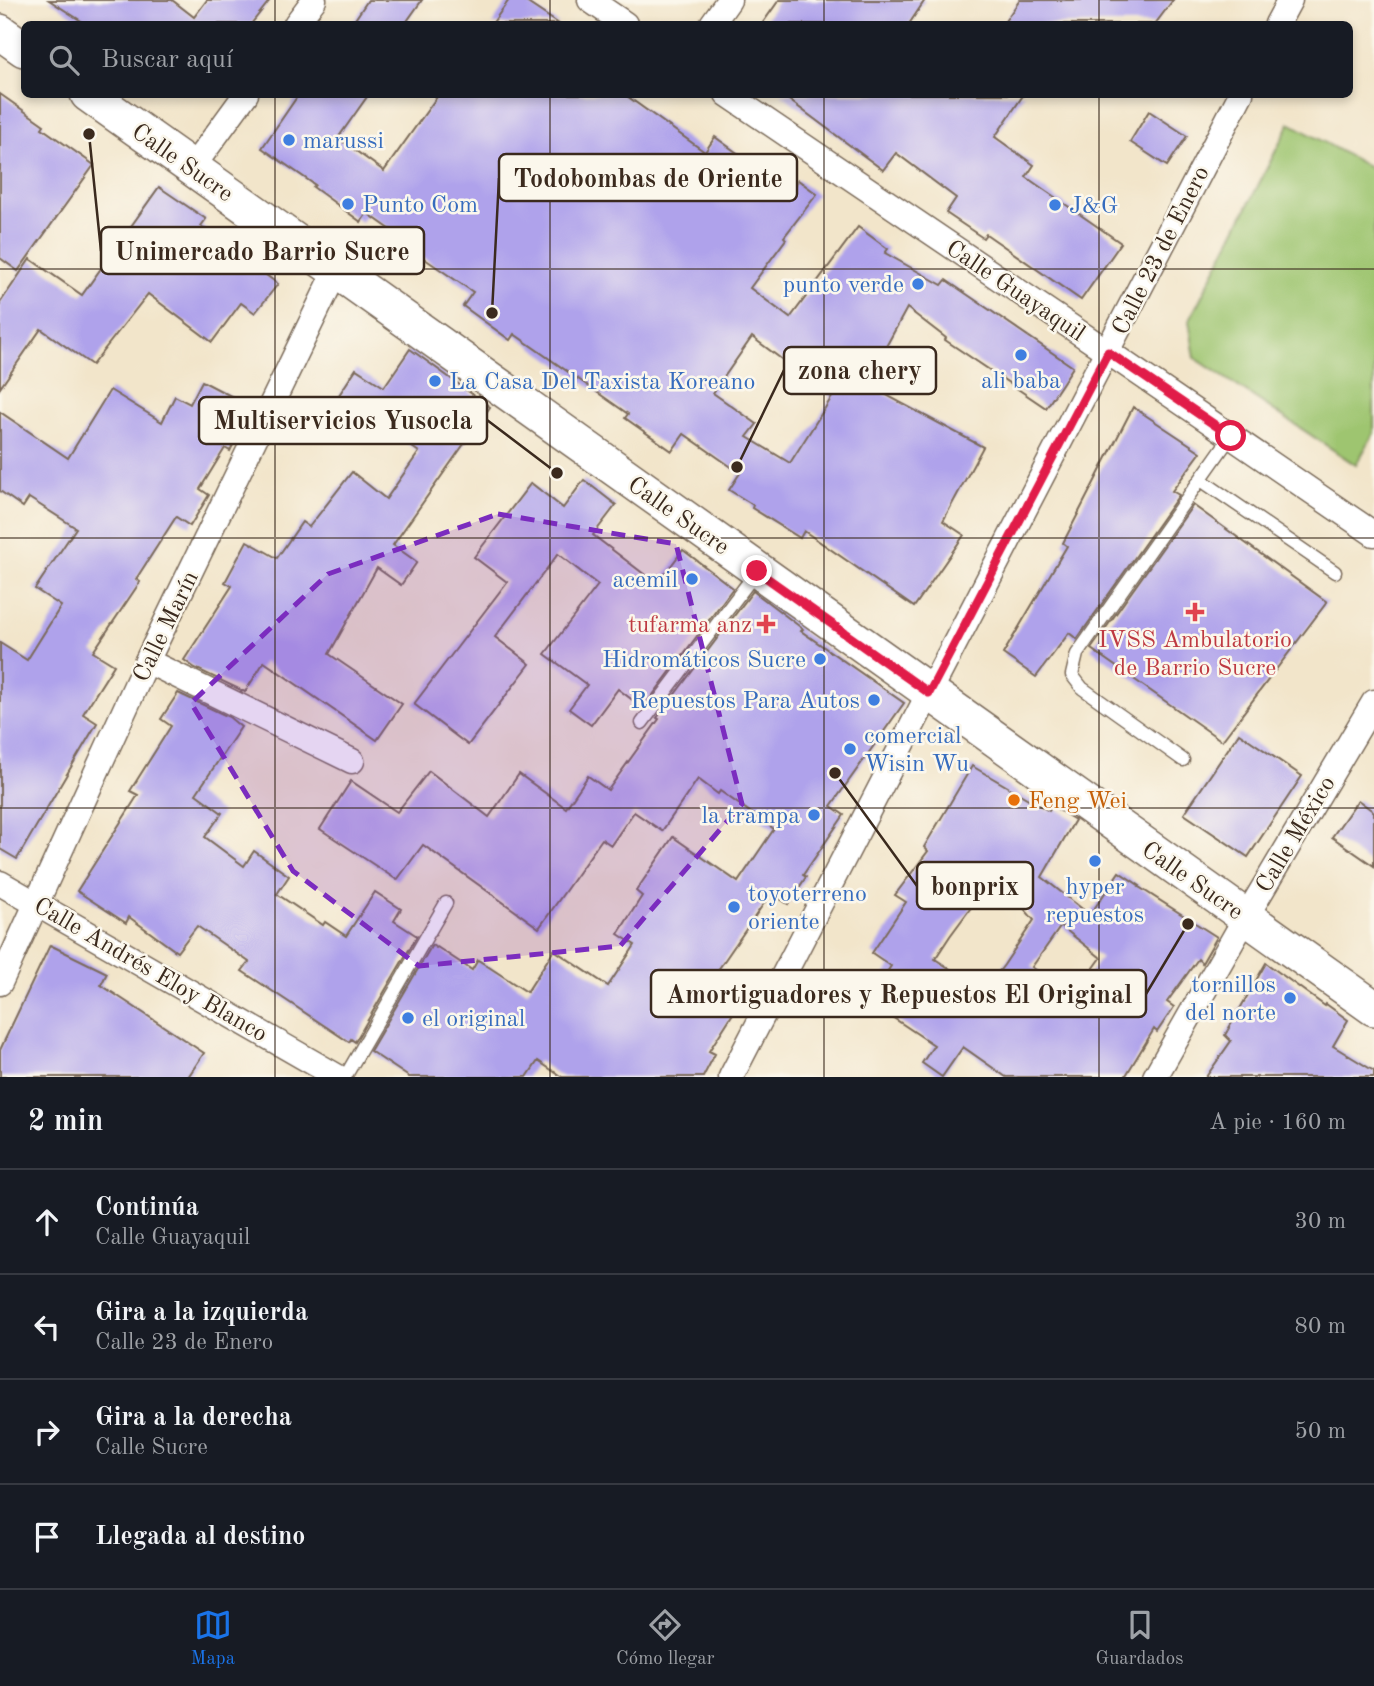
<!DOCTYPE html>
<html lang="es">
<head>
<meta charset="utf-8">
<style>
  :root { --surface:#171b24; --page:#242831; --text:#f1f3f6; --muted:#9ea1a6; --line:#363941; --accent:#1a73e8 }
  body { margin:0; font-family:"Old Standard TT",serif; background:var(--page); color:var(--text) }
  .stop { position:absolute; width:21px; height:21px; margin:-16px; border:5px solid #e11d48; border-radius:50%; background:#fff }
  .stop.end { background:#e11d48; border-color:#fff; box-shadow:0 2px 7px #0008 }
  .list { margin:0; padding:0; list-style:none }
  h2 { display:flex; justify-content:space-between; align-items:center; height:91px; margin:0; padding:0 28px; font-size:30px }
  h2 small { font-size:23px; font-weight:400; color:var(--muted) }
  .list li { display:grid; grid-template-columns:46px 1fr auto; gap:21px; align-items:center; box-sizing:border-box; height:105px; padding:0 28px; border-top:2px solid var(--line) }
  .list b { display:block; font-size:26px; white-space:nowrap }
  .list p { margin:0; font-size:23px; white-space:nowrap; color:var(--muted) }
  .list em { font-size:23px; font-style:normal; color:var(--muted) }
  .icon { flex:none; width:38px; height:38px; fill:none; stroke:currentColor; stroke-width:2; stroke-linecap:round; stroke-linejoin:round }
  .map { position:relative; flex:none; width:1374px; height:1077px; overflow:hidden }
  .search { position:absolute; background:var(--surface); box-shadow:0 4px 10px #0003; left:21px; right:21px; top:21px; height:77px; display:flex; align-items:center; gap:18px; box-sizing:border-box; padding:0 24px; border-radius:10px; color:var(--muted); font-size:26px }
  .sheet { height:511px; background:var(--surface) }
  nav { display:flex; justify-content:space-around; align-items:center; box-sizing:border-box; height:98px; border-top:2px solid var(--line); background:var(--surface); font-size:19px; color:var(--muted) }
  nav a { display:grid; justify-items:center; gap:4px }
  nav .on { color:var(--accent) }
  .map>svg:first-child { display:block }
  .green { fill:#9ec570; stroke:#6c7847; stroke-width:2 }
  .building { fill:#afa2eb; fill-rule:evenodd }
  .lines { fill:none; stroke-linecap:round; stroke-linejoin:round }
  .lane-casing { stroke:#7b6b5a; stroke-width:15 }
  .street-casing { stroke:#7b6b5a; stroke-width:27 }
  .secondary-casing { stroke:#7b6b5a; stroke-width:38 }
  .lane { stroke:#fff; stroke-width:12 }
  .street { stroke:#fff; stroke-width:24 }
  .secondary { stroke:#fff; stroke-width:35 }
  .route { stroke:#e11d48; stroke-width:9 }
  .marked { fill:#7b2cbf; fill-opacity:0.2; stroke:#7b2cbf; stroke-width:5; stroke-dasharray:14 9; stroke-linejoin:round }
  .grid { fill:none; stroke:#3b2a1e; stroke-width:2; stroke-opacity:0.55 }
  .shop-dot { fill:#3f7fe0; stroke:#fbf7ec; stroke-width:2.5 }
  .health-dot { fill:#e0444e; stroke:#fbf7ec; stroke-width:2.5 }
  .food-dot { fill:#e8710a; stroke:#fbf7ec; stroke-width:2.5 }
  .labels { text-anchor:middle; stroke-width:5; stroke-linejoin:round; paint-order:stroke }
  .shop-label { font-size:24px; fill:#366cbe; stroke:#fbf7ec; text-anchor:start }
  .street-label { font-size:24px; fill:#3b2a1e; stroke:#fbf7ec }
  .health-label { font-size:24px; fill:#be3a42; stroke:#fbf7ec; text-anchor:end }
  .food-label { font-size:24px; fill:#c56008; stroke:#fbf7ec; text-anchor:start }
  .leader { fill:none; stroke:#3b2a1e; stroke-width:2.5 }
  .callout-dot { fill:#3b2a1e; stroke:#fbf7ec; stroke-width:2.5 }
  .callout { fill:#fbf7ec; stroke:#3b2a1e; stroke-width:2.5 }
  .callout-label { font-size:26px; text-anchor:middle; font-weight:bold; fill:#3b2a1e }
</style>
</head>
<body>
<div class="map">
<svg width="1374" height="1077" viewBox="0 0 1374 1077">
  <rect width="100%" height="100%" fill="#fbf7ec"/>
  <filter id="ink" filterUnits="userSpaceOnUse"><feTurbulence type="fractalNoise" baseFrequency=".0143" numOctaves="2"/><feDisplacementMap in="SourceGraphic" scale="14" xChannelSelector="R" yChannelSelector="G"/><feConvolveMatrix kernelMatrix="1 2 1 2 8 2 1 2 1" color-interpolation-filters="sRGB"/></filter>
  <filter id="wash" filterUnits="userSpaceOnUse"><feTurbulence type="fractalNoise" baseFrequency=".00686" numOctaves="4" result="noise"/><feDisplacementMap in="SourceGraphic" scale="28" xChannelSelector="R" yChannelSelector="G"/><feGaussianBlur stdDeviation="1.57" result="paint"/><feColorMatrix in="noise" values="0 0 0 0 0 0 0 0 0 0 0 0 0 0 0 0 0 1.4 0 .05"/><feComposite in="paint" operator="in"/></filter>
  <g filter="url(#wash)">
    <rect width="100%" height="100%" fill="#f2e5ca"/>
    <path class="green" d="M1290 123 1374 170V433L1356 465 1195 358 1189 321Z"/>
    <g id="blocks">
      <g class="building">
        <path d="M49 0H172L194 17 207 0H270L251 24H86Z"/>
        <path d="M368 0H422L405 24H352Z"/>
        <path d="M509 0H523L559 24H492Z"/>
        <path d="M779 0H925L909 24H762Z"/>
        <path d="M1020 0H1173L1155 24H1003Z"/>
        <path d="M0 94 44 125 42 128 94 165 18 271 0 258Z"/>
        <path d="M299 94H369L338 138 384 171 439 94H624L705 152 715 137 790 191 798 180 817 194 784 237 786 239 750 288 790 318 858 227 888 249 885 253 942 285 946 280 1073 367 1046 408 945 340 946 338 907 308 870 376 882 383 877 390 983 447 943 521 964 535 914 607 804 531 800 538 752 508 753 505 729 490 740 473 684 434 672 451 625 418 628 414 514 334 510 340 463 306 473 292 419 255 421 251 367 213 361 222 313 187 315 185 262 148ZM752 337 832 397 790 463 747 437 757 424 713 393Z"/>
        <path d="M781 94H1024L995 137 1034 165 1026 177 1121 243 1081 300 986 234 983 238 946 213 956 198 896 153 883 170Z"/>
        <path d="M1149 111 1187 136 1167 166 1130 142Z"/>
        <path d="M159 187 206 219 201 226 278 284 255 313 241 303 212 342 148 294 92 365 41 329 0 388V303L30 259 82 295Z"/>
        <path d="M410 349 490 407 393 545 417 562 401 585 377 568 329 654 402 704 377 740 264 662 245 692 195 668 184 660 232 586 225 582 247 541 277 558 302 522 309 527 352 472 386 499 419 452 339 395 356 369 384 387Z"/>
        <path d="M202 381 252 407 230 451 225 448 200 489 209 495 190 526 176 517 136 579 140 582 93 652 114 665 83 714 97 723 17 859 0 849V643L27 660 61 606 35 589 76 528 29 498 23 507 0 491V412L68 458 110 390 162 422 175 396 190 404Z"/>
        <path d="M1133 407 1201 452 1172 491 1179 495 1077 639 1069 633 1036 677 1003 654 1067 546 1063 543Z"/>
        <path d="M584 480 616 505 593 535 657 584 683 550 733 588 643 708 618 689 591 725 569 709 587 685 545 654 598 585 558 554 495 637 530 664 468 745 414 704 507 582 474 557 531 483 563 508Z"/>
        <path d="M1193 505 1327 602 1222 741 1091 649Z"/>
        <path d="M753 591 803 629 801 631 904 703 831 806 844 815 803 875 806 877 788 904 771 893 718 970 748 990 709 1051 715 1054 703 1077H562L538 1061 527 1077H409L370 1051 432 945 436 948 437 947 472 970 478 960 527 992 554 950 608 986 635 945 618 934 642 896 636 891 673 837 738 882 774 829 720 791 718 794 698 779 662 831 634 812 611 845 602 839 539 928 423 845 397 880 320 829 351 781 397 812 429 771 489 817 519 774 566 808 588 776 608 790 659 719 657 718Z"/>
        <path d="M178 693 229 717 241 727 196 794 222 813 205 837 244 866 254 851 289 876 277 894 323 925 325 922 346 936 375 892 401 909 394 921 417 936 355 1042 351 1039 349 1042 242 971 249 962 197 926 177 952 129 917 126 923 77 891 138 795 130 791 171 726 161 719Z"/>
        <path d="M1239 733 1302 776 1248 857 1184 814Z"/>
        <path d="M972 766 1049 811 1052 806 1075 820 1042 877 1090 915 1119 872 1140 886 1139 887 1217 937 1202 963 1198 959 1167 1002 1174 1007 1157 1032 1154 1029 1125 1077H1006L963 1047 942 1077 922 1063 934 1045 868 1001 891 966 872 953 906 902 895 895 928 851 924 847ZM995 875 1034 920 1004 965 984 991 935 959 950 936ZM1061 926 1101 958 1072 998 1032 967Z"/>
        <path d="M1358 800 1374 812V866L1332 837Z"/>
        <path d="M50 945 107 973 101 985 204 1053 188 1077H0V1050Z"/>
        <path d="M1266 963 1325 1006 1326 1004 1348 1020 1333 1046 1374 1071V1077H1206L1231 1041 1225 1035Z"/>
      </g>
    </g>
  </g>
  <g filter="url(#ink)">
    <use href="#blocks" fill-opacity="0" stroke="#7b6b5a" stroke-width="2"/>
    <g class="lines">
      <defs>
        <g id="lane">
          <path d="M1201 480 1335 572"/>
          <path d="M642 723 757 571"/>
          <path d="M1183 760 1082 688 1072 675 1077 654 1231 436"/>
          <path d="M345 1077 446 903"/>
        </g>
        <g id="street">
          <path d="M590 0 625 24"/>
          <path d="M296 24 314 0"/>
          <path d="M712 24 729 0"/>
          <path d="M1277 24 1290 0"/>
          <path d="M727 94 1108 352 1374 534"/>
          <path d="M192 168 246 94"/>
          <path d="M147 661 352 761"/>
          <path d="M0 883 338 1077"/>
          <path d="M0 983 147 661 336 271"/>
          <path d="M731 1077 929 693 1241 94"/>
          <path d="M1155 1077 1246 917 1374 702"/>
        </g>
        <g id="secondary">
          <path d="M0 32 24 49"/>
          <path d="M88 94 1374 1008"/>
        </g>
      </defs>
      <use href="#lane" class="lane-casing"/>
      <use href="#street" class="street-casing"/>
      <use href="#secondary" class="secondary-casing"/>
      <use href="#lane" class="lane"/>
      <use href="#street" class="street"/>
      <use href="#secondary" class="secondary"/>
    </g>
  </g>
  <g class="lines" filter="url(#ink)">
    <path class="route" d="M757 571 929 693 1108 352 1231 436"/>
  </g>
  <path class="marked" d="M498 514 676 544 742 804 620 946 419 966 293 871 191 703 328 574Z"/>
  <path class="grid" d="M275 0V24M550 0V24M824 0V24M1099 0V24M275 94V1077M550 94V1077M824 94V1077M1099 94V1077M0 269H1374M0 538H1374M0 808H1374"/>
  <g class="shop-dot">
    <circle cx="289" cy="140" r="7"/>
    <circle cx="348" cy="204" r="7"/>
    <circle cx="1055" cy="205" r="7"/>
    <circle cx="918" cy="284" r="7"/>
    <circle cx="1021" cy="355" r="7"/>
    <circle cx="435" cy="381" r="7"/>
    <circle cx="692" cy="579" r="7"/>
    <circle cx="820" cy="659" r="7"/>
    <circle cx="874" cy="700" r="7"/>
    <circle cx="850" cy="749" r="7"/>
    <circle cx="814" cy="815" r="7"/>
    <circle cx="1095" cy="861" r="7"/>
    <circle cx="734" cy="907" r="7"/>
    <circle cx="1290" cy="998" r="7"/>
    <circle cx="408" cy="1018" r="7"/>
  </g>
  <g class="health-dot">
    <path d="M1191.5 601.5h7v7h7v7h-7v7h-7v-7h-7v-7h7z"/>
    <path d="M762.5 613.5h7v7h7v7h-7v7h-7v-7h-7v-7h7z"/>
  </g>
  <circle class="food-dot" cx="1014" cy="800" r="7"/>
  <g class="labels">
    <g class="shop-label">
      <text x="303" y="148">marussi</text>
      <text x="362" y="212">Punto Com</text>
      <text x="1069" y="213">J&amp;G</text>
      <text x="904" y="292" text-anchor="end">punto verde</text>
      <text x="1021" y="388" text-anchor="middle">ali baba</text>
      <text x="449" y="389">La Casa Del Taxista Koreano</text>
      <text x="678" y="587" text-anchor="end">acemil</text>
      <text x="806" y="667" text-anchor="end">Hidromáticos Sucre</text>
      <text x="860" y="708" text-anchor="end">Repuestos Para Autos</text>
      <text x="864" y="743">comercial<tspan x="864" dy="28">Wisin Wu</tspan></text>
      <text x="800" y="823" text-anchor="end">la trampa</text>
      <text x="1095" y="894" text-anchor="middle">hyper<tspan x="1095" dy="28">repuestos</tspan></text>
      <text x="748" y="901">toyoterreno<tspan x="748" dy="28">oriente</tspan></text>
      <text x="1276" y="992" text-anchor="end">tornillos<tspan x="1276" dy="28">del norte</tspan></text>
      <text x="422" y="1026">el original</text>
    </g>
    <g class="street-label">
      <text transform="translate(183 162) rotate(35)" y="8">Calle Sucre</text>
      <text transform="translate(1160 250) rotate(-63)" y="8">Calle 23 de Enero</text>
      <text transform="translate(1016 290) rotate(34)" y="8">Calle Guayaquil</text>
      <text transform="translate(679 515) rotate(35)" y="8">Calle Sucre</text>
      <text transform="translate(165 626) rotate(-64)" y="8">Calle Marín</text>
      <text transform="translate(1295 834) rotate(-59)" y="8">Calle México</text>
      <text transform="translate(1193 880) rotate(35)" y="8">Calle Sucre</text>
      <text transform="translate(151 969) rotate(30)" y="8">Calle Andrés Eloy Blanco</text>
    </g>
    <g class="health-label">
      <text x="752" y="632">tufarma anz</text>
      <text x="1195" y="647" text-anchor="middle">IVSS Ambulatorio<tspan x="1195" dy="28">de Barrio Sucre</tspan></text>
    </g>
    <g class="food-label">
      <text x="1028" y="808">Feng Wei</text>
    </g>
  </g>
  <path class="leader" d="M492 313L499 178M89 134L101 251M737 467L784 370M557 473L487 420M835 773L917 886M1188 924L1146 994"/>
  <g class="callout-dot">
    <circle cx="492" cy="313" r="7"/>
    <circle cx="89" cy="134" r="7"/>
    <circle cx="737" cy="467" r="7"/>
    <circle cx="557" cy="473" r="7"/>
    <circle cx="835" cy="773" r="7"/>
    <circle cx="1188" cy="924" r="7"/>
  </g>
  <g class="callout">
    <rect x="499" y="154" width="298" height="47" rx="7"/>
    <rect x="101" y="227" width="323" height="47" rx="7"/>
    <rect x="784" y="347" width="152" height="47" rx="7"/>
    <rect x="199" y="397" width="288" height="47" rx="7"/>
    <rect x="917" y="862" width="116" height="47" rx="7"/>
    <rect x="651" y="970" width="495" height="47" rx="7"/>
  </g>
  <g class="callout-label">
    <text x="648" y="187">Todobombas de Oriente</text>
    <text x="262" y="260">Unimercado Barrio Sucre</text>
    <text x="860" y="379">zona chery</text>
    <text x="343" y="429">Multiservicios Yusocla</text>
    <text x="975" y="895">bonprix</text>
    <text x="899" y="1003">Amortiguadores y Repuestos El Original</text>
  </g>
</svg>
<div class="stop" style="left:1231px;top:436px"></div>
<div class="stop end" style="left:757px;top:571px"></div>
<div class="search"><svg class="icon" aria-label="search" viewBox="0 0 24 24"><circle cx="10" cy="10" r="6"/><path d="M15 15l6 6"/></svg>Buscar aquí</div>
</div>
<section class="sheet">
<h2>2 min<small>A pie · 160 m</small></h2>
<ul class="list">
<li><svg class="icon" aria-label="ahead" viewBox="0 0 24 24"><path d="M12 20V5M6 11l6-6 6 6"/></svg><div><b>Continúa</b><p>Calle Guayaquil</p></div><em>30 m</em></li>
<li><svg class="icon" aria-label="left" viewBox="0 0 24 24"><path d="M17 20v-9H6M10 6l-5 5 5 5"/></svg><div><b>Gira a la izquierda</b><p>Calle 23 de Enero</p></div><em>80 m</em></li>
<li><svg class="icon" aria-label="right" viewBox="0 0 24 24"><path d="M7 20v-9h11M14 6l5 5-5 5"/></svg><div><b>Gira a la derecha</b><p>Calle Sucre</p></div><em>50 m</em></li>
<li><svg class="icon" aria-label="arrive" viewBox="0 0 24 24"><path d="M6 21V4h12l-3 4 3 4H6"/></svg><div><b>Llegada al destino</b></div></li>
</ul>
</section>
<nav>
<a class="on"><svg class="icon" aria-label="map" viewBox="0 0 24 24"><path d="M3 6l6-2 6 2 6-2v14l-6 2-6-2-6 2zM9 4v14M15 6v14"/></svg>Mapa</a>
<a><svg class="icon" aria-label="directions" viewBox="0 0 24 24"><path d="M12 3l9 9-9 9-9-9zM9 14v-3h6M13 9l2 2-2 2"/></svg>Cómo llegar</a>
<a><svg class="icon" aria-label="saved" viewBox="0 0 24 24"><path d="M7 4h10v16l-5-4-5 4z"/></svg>Guardados</a>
</nav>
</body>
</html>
